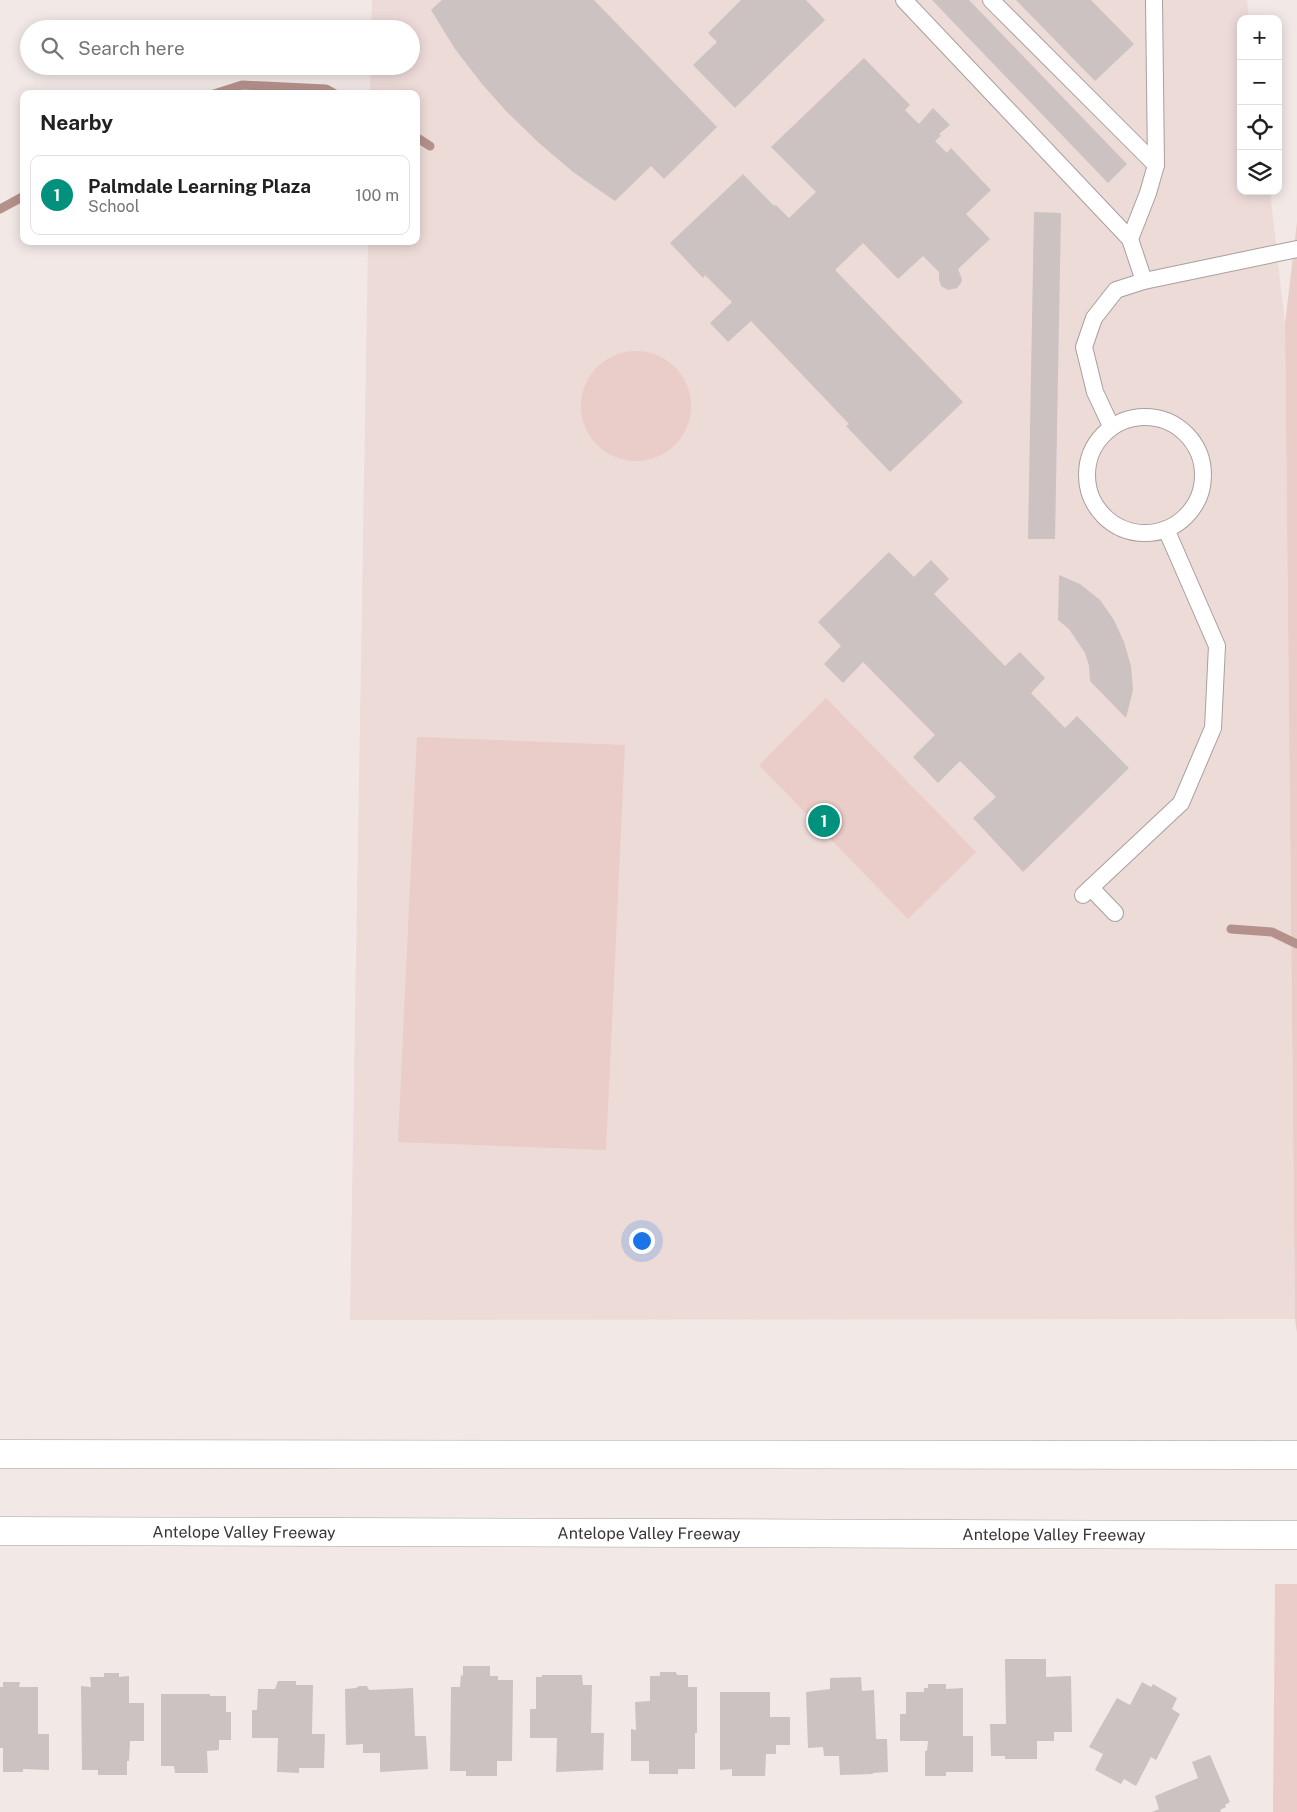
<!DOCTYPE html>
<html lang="en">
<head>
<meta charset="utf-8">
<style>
  :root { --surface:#fff; --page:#f2f2f2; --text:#202124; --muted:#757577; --line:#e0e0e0; --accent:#01917c }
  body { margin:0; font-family:"Public Sans",sans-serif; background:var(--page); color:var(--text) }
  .controls { position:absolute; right:15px; top:15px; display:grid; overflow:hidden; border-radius:10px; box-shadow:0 2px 12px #0003 }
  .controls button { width:45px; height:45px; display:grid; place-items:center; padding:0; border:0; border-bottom:1px solid var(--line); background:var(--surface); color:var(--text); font:25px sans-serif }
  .you { position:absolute; left:641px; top:1240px; width:18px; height:18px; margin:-12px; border:4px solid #fff; border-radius:50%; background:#1a73e8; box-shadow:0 0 0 8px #1a73e833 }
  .badge { display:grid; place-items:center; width:32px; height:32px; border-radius:50%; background:var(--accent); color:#fff; font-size:16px; font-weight:700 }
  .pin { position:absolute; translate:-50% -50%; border:2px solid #fff; box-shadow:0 1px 5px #0006 }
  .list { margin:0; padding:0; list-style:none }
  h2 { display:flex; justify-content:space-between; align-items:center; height:65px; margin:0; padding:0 20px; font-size:21px }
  h2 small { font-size:16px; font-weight:400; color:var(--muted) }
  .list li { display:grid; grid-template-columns:32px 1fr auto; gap:15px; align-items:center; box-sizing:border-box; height:80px; margin:0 10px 10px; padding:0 10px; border:1px solid var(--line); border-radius:10px }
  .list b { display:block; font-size:19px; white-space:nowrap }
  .list p { margin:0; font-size:16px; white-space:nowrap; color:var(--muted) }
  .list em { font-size:16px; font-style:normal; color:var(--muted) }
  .icon { flex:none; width:28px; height:28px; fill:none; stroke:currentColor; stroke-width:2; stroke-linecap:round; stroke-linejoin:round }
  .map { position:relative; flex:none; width:1297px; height:1812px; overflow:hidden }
  .search { position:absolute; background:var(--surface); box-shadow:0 2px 12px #0003; left:20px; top:20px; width:400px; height:55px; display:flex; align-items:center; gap:12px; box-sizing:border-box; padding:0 18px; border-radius:28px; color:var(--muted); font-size:19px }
  .panel { position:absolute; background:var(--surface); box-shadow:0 2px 12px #0003; left:20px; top:90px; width:400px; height:155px; border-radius:10px }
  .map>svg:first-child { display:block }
  .built { fill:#eddbd8 }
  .green { fill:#eaccc8 }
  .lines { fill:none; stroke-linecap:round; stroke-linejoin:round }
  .stream { stroke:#b5918c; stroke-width:9 }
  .building { fill:#cbc2c1 }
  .lane-casing { stroke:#a89f9e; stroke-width:18 }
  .highway-casing { stroke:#a89f9e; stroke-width:29 }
  .lane { stroke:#fff; stroke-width:16 }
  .highway { stroke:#fff; stroke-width:28 }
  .labels { text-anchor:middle; stroke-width:4.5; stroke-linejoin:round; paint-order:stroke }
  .street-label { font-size:16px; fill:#393535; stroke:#fef6f5 }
</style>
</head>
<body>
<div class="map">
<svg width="1297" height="1812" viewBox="0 0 1297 1812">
  <rect width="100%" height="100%" fill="#f2e9e7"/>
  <path class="built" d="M372 0H1247L1249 19H1241V191H1270L1285 324 1295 1319 350 1320 368 241H416V94H370L371 66H411V29H371Z"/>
  <g class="green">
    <path d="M1297 222V1333L1295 1319 1285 324Z"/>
    <circle cx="636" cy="406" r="55"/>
    <path d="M826 698 976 852 908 919 759 765Z"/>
    <path d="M417 737 625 745 606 1150 398 1142Z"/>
    <path d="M1275 1584H1297V1812H1273Z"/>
  </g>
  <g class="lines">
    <g class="stream">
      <path d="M214 94 242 85 326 89 335 94"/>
      <path d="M416 137 430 146"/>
      <path d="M0 209 24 196"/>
      <path d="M1231 929 1272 932 1297 944"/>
    </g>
  </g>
  <g class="building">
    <path d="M442 0H594L717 127 664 179 651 166 615 201 573 172 539 143 506 111 482 84 455 49 431 10Z"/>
    <path d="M741 0H806L825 20 735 108 693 65 717 42 708 33Z"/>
    <path d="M932 0H969L1127 164 1108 183Z"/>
    <path d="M1016 0H1091L1134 44 1095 81Z"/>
    <path d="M864 58 910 105 905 110 919 124 933 108 950 125 939 134 941 136 935 141 947 153 951 148 991 190 966 214 990 239 958 269 962 279 961 283 957 288 948 290 941 286 939 280V272L923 256 898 279 863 243 835 270 963 402 890 472 846 426 849 424 751 321 728 342 710 323 732 302 705 275 703 278 670 243 743 174 774 206 776 205 789 218 816 192 771 147Z"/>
    <path d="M1034 212 1061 213 1055 539H1028Z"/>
    <path d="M889 552 914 577 931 560 949 579 934 594 1005 666 1020 652 1045 678 1031 693 1065 728 1077 716 1129 768 1023 872 973 818 996 797 960 761 938 783 913 757 935 735 863 662 843 683 824 664 841 646 818 622Z"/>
    <path d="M1059 575 1080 584 1100 600 1114 620 1124 642 1131 666 1133 690 1126 718 1090 681 1089 666 1085 653 1069 629 1058 620Z"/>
    <path d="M1005 1659H1046V1677L1071 1676 1072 1732H1054V1741H1037V1759H1005V1756H991L990 1724H1006Z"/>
    <path d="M463 1666H490V1676H498V1680H513L512 1761H497V1776H466V1771H450L451 1687H460L461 1675 463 1676Z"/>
    <path d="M660 1672H676L677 1675H688V1687H697V1733H695V1769H678V1774H649V1761H631V1729L636 1730 635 1702 650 1701V1676H660Z"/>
    <path d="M104 1673H119V1677L129 1676V1703H144V1741H130L129 1761H127V1775H98V1770H82L81 1686 91 1687 90 1677H104Z"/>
    <path d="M542 1675H582L583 1685H592L591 1733H604L603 1770 556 1772 557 1738H530V1709H536V1677H542Z"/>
    <path d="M861 1677 862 1691 874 1690 876 1739H887L888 1772 873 1773V1774L840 1775 839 1756H824L823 1747 808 1748 806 1692 830 1689V1678Z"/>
    <path d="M278 1681H296V1685H313L312 1734H325L324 1768H299V1773L277 1772 278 1738H252V1710H257L258 1689H275Z"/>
    <path d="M3 1682H20L19 1687H38V1734H49V1770L23 1769V1772H3V1748H0V1687H3Z"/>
    <path d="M1142 1682 1151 1687 1153 1684 1177 1698 1172 1709 1180 1714 1156 1760 1151 1757 1136 1786 1124 1779 1121 1784 1095 1770 1103 1754 1089 1747 1117 1698 1130 1705Z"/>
    <path d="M928 1684H946V1689L963 1688V1736H973V1772H946V1776H925V1751H927L928 1741H900V1714H906V1692H924V1688H928Z"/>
    <path d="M359 1686H367L369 1690 413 1688 415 1736H426L428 1769 380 1772V1753H363V1744L346 1745 345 1689 356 1688Z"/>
    <path d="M720 1692H770V1717H790V1745H776V1754H766L765 1776H732V1769L720 1770Z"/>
    <path d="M161 1694H210V1696H226V1712H231V1740H219V1750L207 1751 208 1773H175L174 1766H161Z"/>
    <path d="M1210 1755 1230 1802 1225 1805 1226 1807 1220 1810 1221 1812H1152L1159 1809 1155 1796 1198 1778 1192 1762Z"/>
  </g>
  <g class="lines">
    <defs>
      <g id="lane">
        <path d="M904 0 1130 239 1144 281 1297 249"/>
        <path d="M991 0 1156 165"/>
        <path d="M1130 239 1148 193 1156 165 1154 0"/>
        <circle cx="1145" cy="475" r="58"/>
        <path d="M1111 426 1095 392 1084 347 1094 318 1116 290 1144 281"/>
        <path d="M1091 888 1115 913"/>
        <path d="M1083 895 1181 803 1213 728 1217 646 1166 529"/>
      </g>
      <g id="highway">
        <path d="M0 1454 1297 1455"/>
        <path id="s1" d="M0 1531 1297 1535"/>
      </g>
    </defs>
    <use href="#lane" class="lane-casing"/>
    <use href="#highway" class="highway-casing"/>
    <use href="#lane" class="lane"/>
    <use href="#highway" class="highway"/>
  </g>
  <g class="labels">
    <g class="street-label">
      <text dy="6" stroke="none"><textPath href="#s1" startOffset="244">Antelope Valley Freeway</textPath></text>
      <text dy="6" stroke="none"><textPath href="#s1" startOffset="649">Antelope Valley Freeway</textPath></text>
      <text dy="6" stroke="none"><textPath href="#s1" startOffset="1054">Antelope Valley Freeway</textPath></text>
    </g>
  </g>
</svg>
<div class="controls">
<button>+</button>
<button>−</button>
<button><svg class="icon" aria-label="locate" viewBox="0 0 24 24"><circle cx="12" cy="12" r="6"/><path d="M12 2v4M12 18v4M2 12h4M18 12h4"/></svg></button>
<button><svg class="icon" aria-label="layers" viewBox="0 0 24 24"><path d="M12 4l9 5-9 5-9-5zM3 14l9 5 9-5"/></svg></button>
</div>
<div class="you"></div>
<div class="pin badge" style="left:824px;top:821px">1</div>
<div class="search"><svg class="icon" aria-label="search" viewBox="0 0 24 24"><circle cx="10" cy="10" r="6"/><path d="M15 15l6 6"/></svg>Search here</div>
<section class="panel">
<h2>Nearby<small></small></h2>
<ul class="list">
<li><span class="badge">1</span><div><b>Palmdale Learning Plaza</b><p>School</p></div><em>100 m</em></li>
</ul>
</section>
</div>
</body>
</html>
